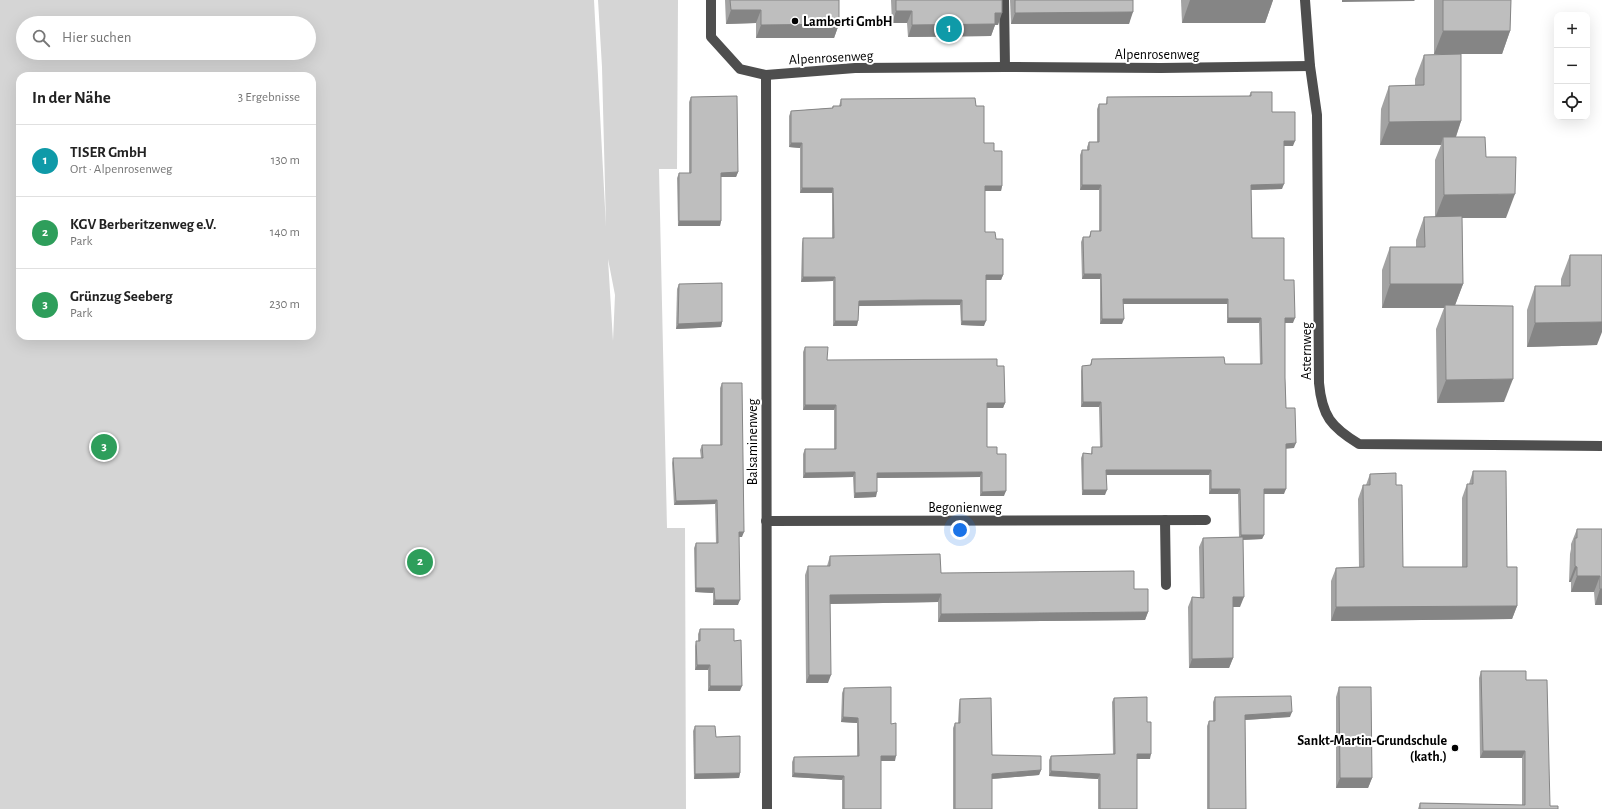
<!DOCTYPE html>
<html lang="de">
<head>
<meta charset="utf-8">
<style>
  :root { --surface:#fff; --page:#f2f2f2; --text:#222; --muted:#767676; --line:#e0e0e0; --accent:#7c3aed }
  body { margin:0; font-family:"Alegreya Sans",sans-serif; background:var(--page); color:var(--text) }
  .controls { position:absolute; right:12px; top:12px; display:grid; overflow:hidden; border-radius:8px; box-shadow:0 4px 16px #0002 }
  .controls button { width:36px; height:36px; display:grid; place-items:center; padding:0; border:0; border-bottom:1px solid var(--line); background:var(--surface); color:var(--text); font:20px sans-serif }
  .you { position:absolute; left:960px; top:530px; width:14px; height:14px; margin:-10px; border:3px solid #fff; border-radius:50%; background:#1a73e8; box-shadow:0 0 0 6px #1a73e833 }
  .badge { display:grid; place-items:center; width:26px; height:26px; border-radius:50%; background:var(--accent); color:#fff; font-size:13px; font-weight:700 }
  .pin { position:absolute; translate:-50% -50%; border:2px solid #fff; box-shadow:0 1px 4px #0006 }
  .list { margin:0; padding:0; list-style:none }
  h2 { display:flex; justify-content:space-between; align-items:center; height:52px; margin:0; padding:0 16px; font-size:17px }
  h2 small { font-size:13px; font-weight:400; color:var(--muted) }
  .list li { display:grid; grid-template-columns:26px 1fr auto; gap:12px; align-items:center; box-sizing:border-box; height:72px; padding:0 16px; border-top:1px solid var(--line) }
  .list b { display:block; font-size:15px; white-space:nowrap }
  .list p { margin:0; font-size:13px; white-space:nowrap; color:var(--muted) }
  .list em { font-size:13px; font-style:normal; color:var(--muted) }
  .icon { flex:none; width:22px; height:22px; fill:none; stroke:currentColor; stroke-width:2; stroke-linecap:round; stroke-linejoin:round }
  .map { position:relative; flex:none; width:1602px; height:809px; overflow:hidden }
  .search { position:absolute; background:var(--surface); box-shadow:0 4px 16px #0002; left:16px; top:16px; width:300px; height:44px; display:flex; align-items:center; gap:10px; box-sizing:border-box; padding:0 14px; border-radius:22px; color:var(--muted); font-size:15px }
  .panel { position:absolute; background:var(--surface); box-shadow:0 4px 16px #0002; left:16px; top:72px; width:300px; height:268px; border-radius:12px }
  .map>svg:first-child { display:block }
  .green { fill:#d5d5d5; fill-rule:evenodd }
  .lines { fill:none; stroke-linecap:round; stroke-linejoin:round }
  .minor { stroke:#4e4e4e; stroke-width:10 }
  .wall { fill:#a3a3a3 }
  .shaded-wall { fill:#858585 }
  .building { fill:#bebebe; stroke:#858585 }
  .poi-dot { fill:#000; stroke:#fff; stroke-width:1.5 }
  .labels { text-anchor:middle; stroke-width:4; stroke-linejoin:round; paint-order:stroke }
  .poi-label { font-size:14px; font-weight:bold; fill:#000; stroke:#fff; text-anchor:start }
  .street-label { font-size:14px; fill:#000; stroke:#fff }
</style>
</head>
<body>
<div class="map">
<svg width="1602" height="809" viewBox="0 0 1602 809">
  <rect width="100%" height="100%" fill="#fff"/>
  <path class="green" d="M0 0H594L606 227 602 67 598 0H678L677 169H659L667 528H685L686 809H0ZM23 23H309V53H23ZM20 76H312V336H20ZM608 259 615 295 613 341Z"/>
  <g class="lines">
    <g class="minor">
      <path d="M711 0V37L740 69 766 75 855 68 1005 67 1161 68 1310 66"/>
      <path d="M1004 0 1005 67"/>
      <path d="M1305 0 1310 66 1317 115 1319 383C1322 416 1331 427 1359 444L1602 446"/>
      <path d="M766 75 767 809"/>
      <path d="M1165 520 1166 585"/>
      <path d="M766 521 1206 520"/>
    </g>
  </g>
  <g class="wall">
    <path d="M725 0H839V24L834 38H756V23L726 24Z"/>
    <path d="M891 0H1002L998 25H995L991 36 908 37 907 23H892Z"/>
    <path d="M1010 0H1133L1129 24H1011Z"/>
    <path d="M1181 0H1273L1265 23H1182Z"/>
    <path d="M1434 0H1511L1510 31 1502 54H1461V121L1456 137 1486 157 1506 218H1462L1463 284 1455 305 1504 402 1437 403 1436 329 1444 308H1382V270L1390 247H1416V240L1424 217H1435V160L1441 145H1380L1381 109 1389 86 1415 85V79L1424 55 1451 54H1434Z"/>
    <path d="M1251 92 1272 112 1293 146H1284L1282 189 1251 190 1252 238 1284 280 1293 323H1285V378L1286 408 1294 448H1286L1284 494H1264V535L1262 539 1243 540 1240 607H1233V658L1229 668H1189L1188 607 1192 597 1200 598 1199 547 1203 538 1239 537 1238 494H1209V475H1106L1105 495H1082L1081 458 1083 453 1091 454 1092 447H1100L1099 407H1081V371L1082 366 1090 365 1092 359 1225 364H1260L1259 323H1227V304H1123L1122 324H1100V279H1082L1081 242 1083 237H1089L1091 231H1099V190H1080V155L1082 150H1087V147L1089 142H1097V109L1099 104H1106L1107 97 1249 96Z"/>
    <path d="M691 97 738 172 736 177H721V221L720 226H678L677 178 679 173H689V102Z"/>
    <path d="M841 99 976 106 984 143 994 151 1002 186 1001 191H985V232L996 239 1003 275 1001 280H986L984 326 961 325 960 305H921L859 306 857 326H833V281L801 282 802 243 803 238H832V193H800V148L789 147V116L791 111 832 108 833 106H839Z"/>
    <path d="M1570 255 1597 345 1527 347V310L1535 286H1561V279Z"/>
    <path d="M679 284 722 322 721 327 676 329 677 289Z"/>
    <path d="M805 347 827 360 997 366 1005 403 1003 408H987V447L997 454 1004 496H980V477L877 478 876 497 854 498 853 477 803 478V454L805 449H834V410H803V352Z"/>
    <path d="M722 383 742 537H739L738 605H713V593L695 592 694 548 696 543H716L715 504 674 505 672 463 673 458H701L700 450 702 445H720V388Z"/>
    <path d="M1473 471 1507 567 1517 606 1512 619 1331 621V581L1336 568 1359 567 1358 499 1363 485H1366L1370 474 1396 485 1403 567H1462V498L1467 484H1469Z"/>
    <path d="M1577 529H1602V605H1595L1594 592H1571V582H1569L1570 554 1571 549V544Z"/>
    <path d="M830 556 941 573 1134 589 1148 612 1145 620 938 622V602L830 604 828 683H806L805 575 808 566H827Z"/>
    <path d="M700 629 734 641 740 691H708V670H695V646L696 641H698V634Z"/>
    <path d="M1481 671 1526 680 1550 806 1558 809H1418L1420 803 1522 805V758H1480L1479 678Z"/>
    <path d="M1339 687 1372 778 1368 788H1336V697Z"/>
    <path d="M844 688 891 724 895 761H881V809H842V780L792 777V762L794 757 857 756V723L841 722 842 693Z"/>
    <path d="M1215 697 1290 717 1245 720 1246 809H1207V726L1209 721H1213V702Z"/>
    <path d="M1114 698 1147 722 1150 759H1137V809H1098V779L1049 776V760L1051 756 1113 754 1112 702Z"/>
    <path d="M960 699 992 755 1041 770 1039 775 992 779V809H953V728L955 723H958L959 704Z"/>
    <path d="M695 726 716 737 740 773 739 778 694 779 693 731Z"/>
  </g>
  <g class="shaded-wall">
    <path d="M1190 0H1273L1265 23H1182Z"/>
    <path d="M1342 0H1415L1414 1 1342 2Z"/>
    <path d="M731 10H761L756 23 726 24Z"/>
    <path d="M896 11H912L907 23H892Z"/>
    <path d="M1133 12 1129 24H1011L1015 13Z"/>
    <path d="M995 13H1002L998 25H995L991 36 908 37 912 25Z"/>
    <path d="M839 24 834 38H756L761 25Z"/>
    <path d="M1443 31H1510L1502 54H1434Z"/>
    <path d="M1461 121 1453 145 1443 137 1441 145H1380L1389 122Z"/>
    <path d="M1284 141H1295L1293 146H1282Z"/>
    <path d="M791 143H802L800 148 789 147Z"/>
    <path d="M738 172 736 177H720L721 173Z"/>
    <path d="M1284 184 1282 189 1249 190 1251 185Z"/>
    <path d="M1082 185H1101L1099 190H1080Z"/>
    <path d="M985 186H1002L1001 191H983Z"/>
    <path d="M802 188H833L832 193H800Z"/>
    <path d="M1515 194 1506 218H1435L1444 195Z"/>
    <path d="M679 221H721L720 226H678Z"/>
    <path d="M1084 274H1101L1100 279H1082Z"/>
    <path d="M986 275H1003L1001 280H984Z"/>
    <path d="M803 277H835L833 281 801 282Z"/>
    <path d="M1390 284H1463L1454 308 1445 305 1444 308H1382Z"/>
    <path d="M1123 299H1228L1227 304H1122Z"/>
    <path d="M923 300H962L960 305 857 306 859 301Z"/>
    <path d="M1228 318H1261L1259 323H1227Z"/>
    <path d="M1285 318H1295L1293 323H1284Z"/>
    <path d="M1102 319H1124L1122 324H1100Z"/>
    <path d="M835 321H858L857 326H833Z"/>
    <path d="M962 321H986L984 326 961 325Z"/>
    <path d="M722 322 721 327 676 329 678 324Z"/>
    <path d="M1602 322V332L1597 345 1527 347 1535 323Z"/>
    <path d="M1513 379 1504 402 1437 403 1446 380Z"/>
    <path d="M1083 402H1101L1099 407H1081Z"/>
    <path d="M987 403H1005L1003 408H985Z"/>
    <path d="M805 405H836L834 410H803Z"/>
    <path d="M1296 443 1294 448 1284 449 1286 444Z"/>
    <path d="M1106 470H1211L1209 475H1105Z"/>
    <path d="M855 472 853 477 803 478 805 473Z"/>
    <path d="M982 472 980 477 876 478 877 473Z"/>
    <path d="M1211 489H1240L1238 494H1209Z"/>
    <path d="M1264 489H1286L1284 494H1262Z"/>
    <path d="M1083 490H1107L1105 495H1082Z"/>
    <path d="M1006 491 1004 496H980L982 492Z"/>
    <path d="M877 492 876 497 854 498 855 493Z"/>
    <path d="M717 500 715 504 674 505 676 501Z"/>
    <path d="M739 532H744L742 537H738Z"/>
    <path d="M1241 535H1264L1262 539 1239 540Z"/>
    <path d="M1575 566 1577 567 1571 582H1569Z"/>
    <path d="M1577 576H1600L1594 592H1571Z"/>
    <path d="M696 588H714L713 593 695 592Z"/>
    <path d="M1600 589H1602V605H1595Z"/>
    <path d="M941 594 938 602 827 604 830 595Z"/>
    <path d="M1233 597H1244L1240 607H1229Z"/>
    <path d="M715 600H740L738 605H713Z"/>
    <path d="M1517 606 1512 619 1331 621 1336 607Z"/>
    <path d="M1148 612 1145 620 938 622 941 614Z"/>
    <path d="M1233 658 1229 668H1189L1192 659Z"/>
    <path d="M697 665H710L708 670H695Z"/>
    <path d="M809 675H831L828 683H806Z"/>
    <path d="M710 686H742L740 691H708Z"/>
    <path d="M1292 712 1290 717 1244 720 1245 715Z"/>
    <path d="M843 717 858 718 857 723 841 722Z"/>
    <path d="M1483 751H1525L1522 758H1480Z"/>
    <path d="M1137 754H1151L1150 759H1135Z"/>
    <path d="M881 756H896L895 761H880Z"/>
    <path d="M1041 770 1039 775 991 779 992 774Z"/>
    <path d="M1051 771 1100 774 1098 779 1049 776Z"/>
    <path d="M740 773 739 778 694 779 695 774Z"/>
    <path d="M794 773 844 776 842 780 792 777Z"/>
    <path d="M1340 778H1372L1368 788H1336Z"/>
  </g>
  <g class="building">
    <path d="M730 0H839V24L761 25V10H731Z"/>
    <path d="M896 0H1002V13H995V24L912 25V11H896Z"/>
    <path d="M1015 0H1133V12L1015 13Z"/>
    <path d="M1443 0H1511L1510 31H1443Z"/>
    <path d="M1461 54V121L1389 122V86L1424 85V55Z"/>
    <path d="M1251 92H1272V112H1295V141H1284V184L1251 185 1252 238H1284V280H1294L1295 318H1285V378L1286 408H1295L1296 443 1286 444V489H1264V535H1241L1240 489H1211V470H1106L1107 490H1083V453L1092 454V447H1102L1101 402H1083L1082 366 1091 365 1092 359 1224 357 1225 364H1262L1261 318H1228V299H1123L1124 319H1102L1101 274H1084L1083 237H1090L1091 231H1101V185H1082V150H1089V142H1099V104H1107V97L1251 96Z"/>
    <path d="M737 96 738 172 721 173V221H679V173H691V97Z"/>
    <path d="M975 98 976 106H984V143H994V151H1002V186H985V232H995L996 239H1003V275H986V321H962V300H923L859 301 858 321H835V277H803V238H834L833 188H802V143H791V111L833 108V106H841V99Z"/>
    <path d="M1443 137H1485L1486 157H1516L1515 194 1444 195Z"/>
    <path d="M1462 216 1463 284H1390V247H1425L1424 217Z"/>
    <path d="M1570 255H1602V322L1535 323V286H1570Z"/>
    <path d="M722 283V322L678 324 679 284Z"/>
    <path d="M1445 305 1513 306V379L1446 380Z"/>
    <path d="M805 347H828L827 360 997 359V366H1004L1005 403H987V447H997V454H1006V491L982 492V472L877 473V492L855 493V472L805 473V449H836V405H805Z"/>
    <path d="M722 383H742L744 532H739L740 600H715L714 588H696V543H718L717 500 676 501 673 458H703L702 445H722Z"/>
    <path d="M1473 471H1506L1507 567H1517V606L1336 607V568L1364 567 1363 485H1370V474L1396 473V485H1402L1403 567H1467V484H1473Z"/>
    <path d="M1577 529H1602V589H1600V576H1577V567L1575 566V538H1577Z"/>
    <path d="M1243 537 1244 597H1233V658L1192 659V597L1204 598 1203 538Z"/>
    <path d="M940 554 941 573 1134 571V589H1148V612L941 614V594L830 595 831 675H809L808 566H830V556Z"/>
    <path d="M700 629H734V641L741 640 742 686H710V665H697L696 641H700Z"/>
    <path d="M1481 671H1526V680H1547L1550 806H1558V809H1420V803L1525 805V751H1483Z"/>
    <path d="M891 687V724L896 723V756H881V809H844V776L794 773V757L859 756 858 718 843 717 844 688Z"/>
    <path d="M1339 687H1371L1372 778H1340Z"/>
    <path d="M1291 696 1292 712 1245 715 1246 809H1209V721H1215V697Z"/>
    <path d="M1147 697V722H1151V754H1137V809H1100V774L1051 771V756L1115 754 1114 698Z"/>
    <path d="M991 698 992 755 1041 756V770L992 774V809H955V723H960V699Z"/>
    <path d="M695 726H715L716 737 740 736V773L695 774Z"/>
  </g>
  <g class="poi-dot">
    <circle cx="795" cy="21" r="4"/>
    <circle cx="1455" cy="748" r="4"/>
  </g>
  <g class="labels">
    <g class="poi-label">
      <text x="803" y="26">Lamberti GmbH</text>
      <text x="1447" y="745" text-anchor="end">Sankt-Martin-Grundschule<tspan x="1447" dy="16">(kath.)</tspan></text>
    </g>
    <g class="street-label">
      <text x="1157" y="59">Alpenrosenweg</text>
      <text transform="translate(831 57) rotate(-3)" y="5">Alpenrosenweg</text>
      <text transform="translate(1306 351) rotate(-90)" y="5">Asternweg</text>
      <text transform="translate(752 442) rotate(-90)" y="5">Balsaminenweg</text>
      <text x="965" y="512">Begonienweg</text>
    </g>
  </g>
</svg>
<div class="controls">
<button>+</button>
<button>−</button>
<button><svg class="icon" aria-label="locate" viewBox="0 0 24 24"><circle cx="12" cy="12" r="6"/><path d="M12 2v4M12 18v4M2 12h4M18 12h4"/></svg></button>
</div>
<div class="you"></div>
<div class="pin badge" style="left:949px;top:29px;background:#0f9aa8">1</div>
<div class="pin badge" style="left:420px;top:562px;background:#2e9e5b">2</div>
<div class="pin badge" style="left:104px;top:447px;background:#2e9e5b">3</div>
<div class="search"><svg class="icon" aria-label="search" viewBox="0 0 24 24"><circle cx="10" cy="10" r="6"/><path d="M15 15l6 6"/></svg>Hier suchen</div>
<section class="panel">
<h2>In der Nähe<small>3 Ergebnisse</small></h2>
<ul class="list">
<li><span class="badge" style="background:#0f9aa8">1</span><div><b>TISER GmbH</b><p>Ort · Alpenrosenweg</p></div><em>130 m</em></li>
<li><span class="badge" style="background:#2e9e5b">2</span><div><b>KGV Berberitzenweg e.V.</b><p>Park</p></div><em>140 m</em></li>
<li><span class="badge" style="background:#2e9e5b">3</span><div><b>Grünzug Seeberg</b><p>Park</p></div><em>230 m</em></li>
</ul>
</section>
</div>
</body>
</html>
